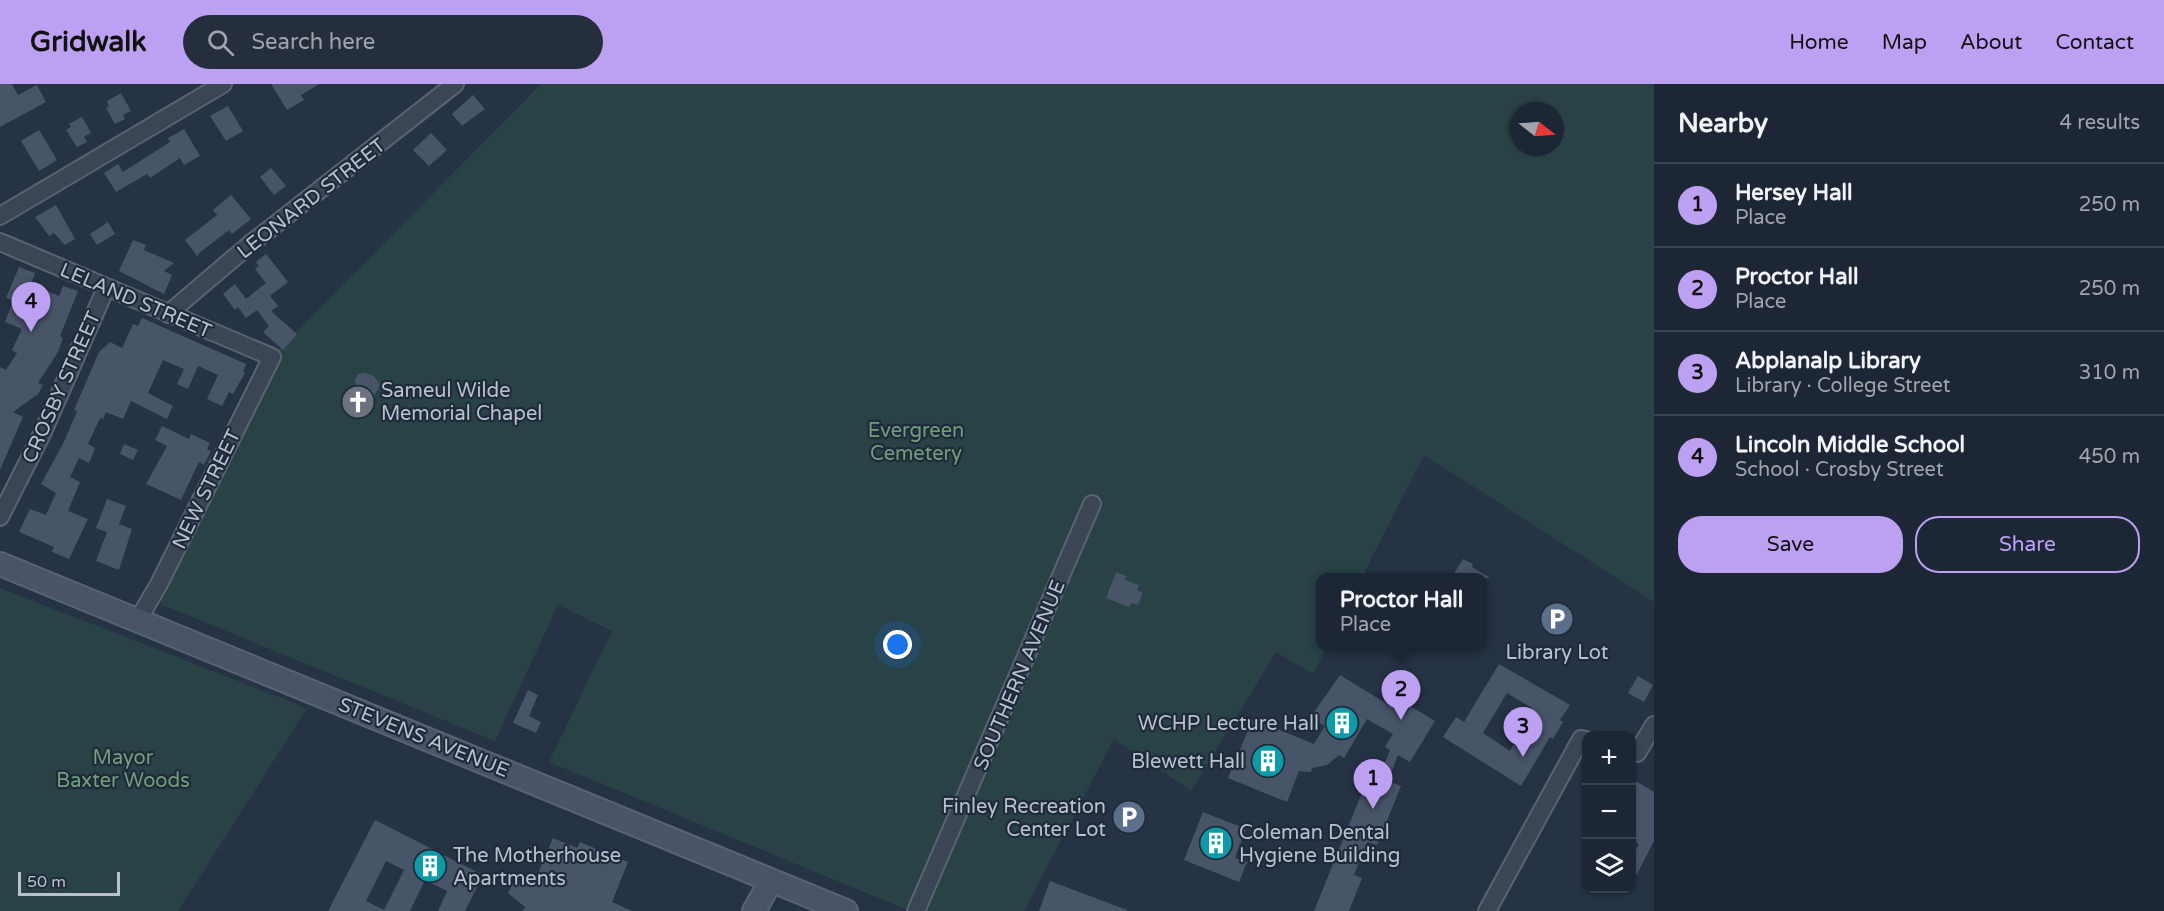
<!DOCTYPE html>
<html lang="en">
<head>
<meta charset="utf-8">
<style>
  :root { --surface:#1c2634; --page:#252e3c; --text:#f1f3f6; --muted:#a0a5ac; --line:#3a434f; --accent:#bca0f2 }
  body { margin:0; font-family:"Varela Round",sans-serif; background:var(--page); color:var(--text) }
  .controls { position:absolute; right:18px; bottom:18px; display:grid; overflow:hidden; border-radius:12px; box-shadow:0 2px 4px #0004 }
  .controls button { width:54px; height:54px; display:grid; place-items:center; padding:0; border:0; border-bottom:2px solid var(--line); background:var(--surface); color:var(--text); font:30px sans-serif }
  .compass { position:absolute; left:1510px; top:18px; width:54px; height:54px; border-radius:50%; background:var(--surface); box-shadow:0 2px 4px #0004; rotate:107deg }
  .scale { position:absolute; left:18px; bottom:15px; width:102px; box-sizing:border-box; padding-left:6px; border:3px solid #b9c0ce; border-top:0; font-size:16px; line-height:21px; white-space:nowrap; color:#b9c0ce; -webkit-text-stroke:4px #1f2a3a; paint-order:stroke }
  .you { position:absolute; left:898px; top:561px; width:21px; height:21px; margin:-15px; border:4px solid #fff; border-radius:50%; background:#1a73e8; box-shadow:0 0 0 9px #1a73e833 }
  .badge { display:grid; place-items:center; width:39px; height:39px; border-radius:50%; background:var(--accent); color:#111; font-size:20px; font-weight:700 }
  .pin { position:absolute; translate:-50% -50px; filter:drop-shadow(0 2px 3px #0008) }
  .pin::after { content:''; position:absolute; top:32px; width:21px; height:18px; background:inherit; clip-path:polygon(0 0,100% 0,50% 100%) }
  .popup { position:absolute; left:1316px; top:489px; width:171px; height:78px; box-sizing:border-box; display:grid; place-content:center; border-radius:12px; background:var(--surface); filter:drop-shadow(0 2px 4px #0005); font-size:20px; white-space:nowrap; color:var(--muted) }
  .popup b { font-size:22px; color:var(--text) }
  .popup::after { content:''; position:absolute; left:50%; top:100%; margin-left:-12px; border:12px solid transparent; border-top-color:var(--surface) }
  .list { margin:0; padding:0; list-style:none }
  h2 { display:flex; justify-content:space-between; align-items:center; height:78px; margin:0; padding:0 24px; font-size:26px }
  h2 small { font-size:20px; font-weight:400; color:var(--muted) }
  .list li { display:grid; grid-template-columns:39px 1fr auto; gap:18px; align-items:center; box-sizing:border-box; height:84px; padding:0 24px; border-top:2px solid var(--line) }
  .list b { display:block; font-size:22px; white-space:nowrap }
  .list p { margin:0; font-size:20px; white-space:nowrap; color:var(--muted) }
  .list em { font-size:20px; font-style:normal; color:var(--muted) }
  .actions { display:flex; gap:12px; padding:18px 24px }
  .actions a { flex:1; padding:14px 0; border:2px solid var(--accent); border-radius:24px; text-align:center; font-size:21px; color:var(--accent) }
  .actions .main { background:var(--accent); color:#111 }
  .icon { flex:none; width:33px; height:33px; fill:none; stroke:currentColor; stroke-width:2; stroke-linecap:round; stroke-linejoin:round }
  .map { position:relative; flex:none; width:1654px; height:827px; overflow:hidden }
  header { display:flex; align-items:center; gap:36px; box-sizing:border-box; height:84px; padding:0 30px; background:var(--accent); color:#111 }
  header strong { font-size:28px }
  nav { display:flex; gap:33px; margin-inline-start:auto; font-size:21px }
  .search { width:420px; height:54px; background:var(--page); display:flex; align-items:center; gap:15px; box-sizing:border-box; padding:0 21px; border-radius:33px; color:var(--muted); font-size:22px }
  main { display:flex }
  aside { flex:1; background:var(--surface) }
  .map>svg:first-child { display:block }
  .green { fill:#284246; fill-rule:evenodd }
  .building { fill:#485569; fill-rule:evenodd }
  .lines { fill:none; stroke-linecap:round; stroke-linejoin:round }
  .street-casing { stroke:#596372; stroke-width:20 }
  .secondary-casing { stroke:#596372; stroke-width:26 }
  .street { stroke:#3b4554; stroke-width:16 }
  .secondary { stroke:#495468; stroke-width:22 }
  .labels { text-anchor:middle; stroke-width:4.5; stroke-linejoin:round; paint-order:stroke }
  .street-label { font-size:20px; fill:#b9c0ce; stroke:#1f2a3a }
  .poi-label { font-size:20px; fill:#b9c0ce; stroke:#1f2a3a; text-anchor:start }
  .park-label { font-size:20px; fill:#6fa07b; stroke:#1f2a3a }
</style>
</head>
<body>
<header>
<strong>Gridwalk</strong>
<div class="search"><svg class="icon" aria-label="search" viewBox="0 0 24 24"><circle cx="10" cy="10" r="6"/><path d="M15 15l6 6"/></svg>Search here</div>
<nav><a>Home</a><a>Map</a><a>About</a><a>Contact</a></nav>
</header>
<main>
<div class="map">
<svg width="1654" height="827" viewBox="0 0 1654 827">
  <rect width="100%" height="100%" fill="#263345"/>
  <g class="green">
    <path d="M541 0H1654V518L1424 371 1362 493 1320 494V562L1327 563 1313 590 1276 568 1191 707 1114 655 1024 827H910L549 678 612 547 558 521 495 657 160 520 272 273ZM1519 27H1555V63H1519Z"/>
    <path d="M0 504 297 620 306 626 178 827H0Z"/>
  </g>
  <g class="building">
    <path d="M0 0H12L18 11 37 1 46 18 0 43Z"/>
    <path d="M271 0H319L301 11 304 16 287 26Z"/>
    <path d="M121 9 131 27 123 31 125 35 115 40 106 24 109 22 107 17Z"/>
    <path d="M473 11 485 25 462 42 452 30Z"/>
    <path d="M228 22 243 47 226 57 210 32Z"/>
    <path d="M82 33 91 49 84 53 87 58 77 63 66 46 71 43 69 40Z"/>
    <path d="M184 45 200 72 184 81 180 74 150 94 147 90 116 108 104 89 118 80 123 88 170 58 168 54Z"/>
    <path d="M39 46 57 76 39 87 21 57Z"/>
    <path d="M431 49 447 66 429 82 413 66Z"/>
    <path d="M271 84 286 102 274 111 260 93Z"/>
    <path d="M231 111 251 135 232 150 229 146 198 170V173L185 156 217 131 213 126Z"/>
    <path d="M56 121 75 155 65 161 54 149 49 152 35 133Z"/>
    <path d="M108 138 115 150 97 161 90 150Z"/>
    <path d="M133 156 146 161 144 166 174 179 164 187 172 191 164 210 119 187Z"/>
    <path d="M266 170 288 198 270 212 278 222 271 227 297 250 283 266 263 248 269 242 257 226 246 234 238 223 235 226 223 210 235 200 246 215 266 199 255 185 259 182 256 178Z"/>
    <path d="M19 183 35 189 31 200 59 212 63 202 78 207 60 252 63 254 58 268 38 299 43 301 38 310 13 328 23 333 0 386V283L6 286 17 269 12 266 22 245 5 238 13 217 6 214Z"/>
    <path d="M142 234 246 280 243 288 245 289 233 310 229 308 222 322 207 315 218 291 198 282 188 305 177 300 184 285 163 276 148 309 173 322 167 335 131 317 123 335 106 328 103 335 100 334 88 360 95 364 89 379 79 374 70 393 80 398 68 427 88 435 69 475 52 468 54 463 19 448 30 425 46 431 56 409 41 400 64 358 77 327 74 326 99 268 110 258 122 264 133 240 138 242Z"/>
    <path d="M365 289 374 292 380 301 361 335 343 327 356 299 354 298 358 290Z"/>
    <path d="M162 342 189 355 191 350 210 359 207 365 211 367 204 381 199 378 181 416 146 400 167 362 155 356Z"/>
    <path d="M124 360 138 366 133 376 120 370Z"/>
    <path d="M107 415 126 422 119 440 132 445 119 486 96 477 107 448 96 444Z"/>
    <path d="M1463 475 1473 480 1472 483 1490 494H1451Z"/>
    <path d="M1116 488 1126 492 1125 496 1139 501 1137 506 1143 509 1138 521 1131 519 1129 523 1106 514Z"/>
    <path d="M1499 580 1570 621 1560 636 1563 638 1553 655 1550 653 1521 702 1443 653 1456 633 1464 638ZM1507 609 1532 624 1510 667 1483 649Z"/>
    <path d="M1340 591 1405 631 1410 622 1435 637 1410 678 1398 671 1388 697 1401 702 1377 761 1367 758 1354 791 1362 794 1349 827H1314L1370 689 1379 693 1390 666 1385 663 1393 650 1367 635 1344 674 1339 671 1327 681 1312 684 1311 688 1299 687 1287 718 1228 694 1253 635 1314 660 1325 642 1310 634Z"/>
    <path d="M1638 592 1653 601 1644 618 1628 609Z"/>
    <path d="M528 606 538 611 529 632 541 638 536 649 513 639Z"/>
    <path d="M1632 695 1654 708V757L1632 800V773L1639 760 1632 756Z"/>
    <path d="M1203 728 1246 745 1235 774 1247 778 1239 798 1184 776Z"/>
    <path d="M375 736 483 791 465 827H438L447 807 425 796 410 827H328ZM386 777 404 786 384 826 366 817Z"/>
    <path d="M553 754 577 764 580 758 628 778 612 818 632 827H523L525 823 508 809 514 797 536 794Z"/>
    <path d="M1050 797 1127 826V827H1039Z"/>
  </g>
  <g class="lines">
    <defs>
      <g id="street">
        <path d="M0 132 223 0"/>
        <path d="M0 158 272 273 159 500 138 536"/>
        <path d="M168 230 249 161 455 0"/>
        <path d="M0 433 42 350 106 204"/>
        <path d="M1632 667 1637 669 1654 641"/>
        <path d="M916 827 1092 420"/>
        <path d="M1487 827 1581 655 1586 656"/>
      </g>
      <g id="secondary">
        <path d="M0 480 846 827"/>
        <path d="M754 827 771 797"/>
      </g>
    </defs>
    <use href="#street" class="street-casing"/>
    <use href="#secondary" class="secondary-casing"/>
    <use href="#street" class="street"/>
    <use href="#secondary" class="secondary"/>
  </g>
  <defs>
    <symbol id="church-disc" viewBox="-11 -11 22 22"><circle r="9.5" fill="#6b7280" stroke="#1f2a3a"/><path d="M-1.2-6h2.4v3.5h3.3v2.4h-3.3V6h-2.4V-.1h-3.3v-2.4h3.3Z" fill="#fff"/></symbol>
    <symbol id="parking-disc" viewBox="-11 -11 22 22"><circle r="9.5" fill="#5c6f8a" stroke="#1f2a3a"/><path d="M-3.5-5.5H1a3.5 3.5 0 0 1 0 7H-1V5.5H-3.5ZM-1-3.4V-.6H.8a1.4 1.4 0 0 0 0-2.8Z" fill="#fff"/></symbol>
    <symbol id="building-disc" viewBox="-11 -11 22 22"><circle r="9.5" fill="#0f9aa8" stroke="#1f2a3a"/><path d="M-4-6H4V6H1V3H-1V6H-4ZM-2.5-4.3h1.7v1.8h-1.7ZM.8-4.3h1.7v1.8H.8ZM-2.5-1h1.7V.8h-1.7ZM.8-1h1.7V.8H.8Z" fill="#fff"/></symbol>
  </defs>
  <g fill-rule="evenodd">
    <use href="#church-disc" x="339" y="299" width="38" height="38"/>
    <use href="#parking-disc" x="1538" y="516" width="38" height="38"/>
    <use href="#building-disc" x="1323" y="620" width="38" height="38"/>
    <use href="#building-disc" x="1249" y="658" width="38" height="38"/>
    <use href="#parking-disc" x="1110" y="714" width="38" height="38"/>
    <use href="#building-disc" x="1197" y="740" width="38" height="38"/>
    <use href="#building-disc" x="411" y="763" width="38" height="38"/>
  </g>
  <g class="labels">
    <g class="street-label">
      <text transform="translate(311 114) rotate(-38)" y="7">LEONARD STREET</text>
      <text transform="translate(136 216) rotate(23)" y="7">LELAND STREET</text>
      <text transform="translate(61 303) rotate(-66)" y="7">CROSBY STREET</text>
      <text transform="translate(206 405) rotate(-64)" y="7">NEW STREET</text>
      <text transform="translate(1019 591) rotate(-67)" y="7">SOUTHERN AVENUE</text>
      <text transform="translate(424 653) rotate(22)" y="7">STEVENS AVENUE</text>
    </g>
    <g class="poi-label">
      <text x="381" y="313">Sameul Wilde<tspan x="381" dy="23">Memorial Chapel</tspan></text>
      <text x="1557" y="575" text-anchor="middle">Library Lot</text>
      <text x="1319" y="646" text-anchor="end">WCHP Lecture Hall</text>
      <text x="1245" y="684" text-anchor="end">Blewett Hall</text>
      <text x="1106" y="729" text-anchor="end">Finley Recreation<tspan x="1106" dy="23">Center Lot</tspan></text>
      <text x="1239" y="755">Coleman Dental<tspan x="1239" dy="23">Hygiene Building</tspan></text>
      <text x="453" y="778">The Motherhouse<tspan x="453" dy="23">Apartments</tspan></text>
    </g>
    <g class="park-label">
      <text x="916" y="353">Evergreen<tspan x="916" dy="23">Cemetery</tspan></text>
      <text x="123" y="680">Mayor<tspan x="123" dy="23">Baxter Woods</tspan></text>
    </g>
  </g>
</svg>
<div class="controls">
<button>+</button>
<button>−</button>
<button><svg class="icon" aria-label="layers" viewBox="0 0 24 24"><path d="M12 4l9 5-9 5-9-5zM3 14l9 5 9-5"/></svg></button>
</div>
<svg class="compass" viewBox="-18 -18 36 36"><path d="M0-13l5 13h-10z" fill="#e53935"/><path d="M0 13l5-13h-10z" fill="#a0a5ac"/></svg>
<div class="scale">50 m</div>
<div class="you"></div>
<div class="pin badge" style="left:1373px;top:725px">1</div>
<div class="pin badge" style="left:1401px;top:636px">2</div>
<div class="popup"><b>Proctor Hall</b>Place</div>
<div class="pin badge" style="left:1523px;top:673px">3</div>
<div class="pin badge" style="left:31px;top:248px">4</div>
</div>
<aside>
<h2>Nearby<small>4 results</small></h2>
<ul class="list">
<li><span class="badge">1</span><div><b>Hersey Hall</b><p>Place</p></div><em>250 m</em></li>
<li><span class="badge">2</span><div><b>Proctor Hall</b><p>Place</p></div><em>250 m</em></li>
<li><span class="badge">3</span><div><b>Abplanalp Library</b><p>Library · College Street</p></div><em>310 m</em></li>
<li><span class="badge">4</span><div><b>Lincoln Middle School</b><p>School · Crosby Street</p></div><em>450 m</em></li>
</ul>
<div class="actions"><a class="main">Save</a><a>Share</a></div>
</aside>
</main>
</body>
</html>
